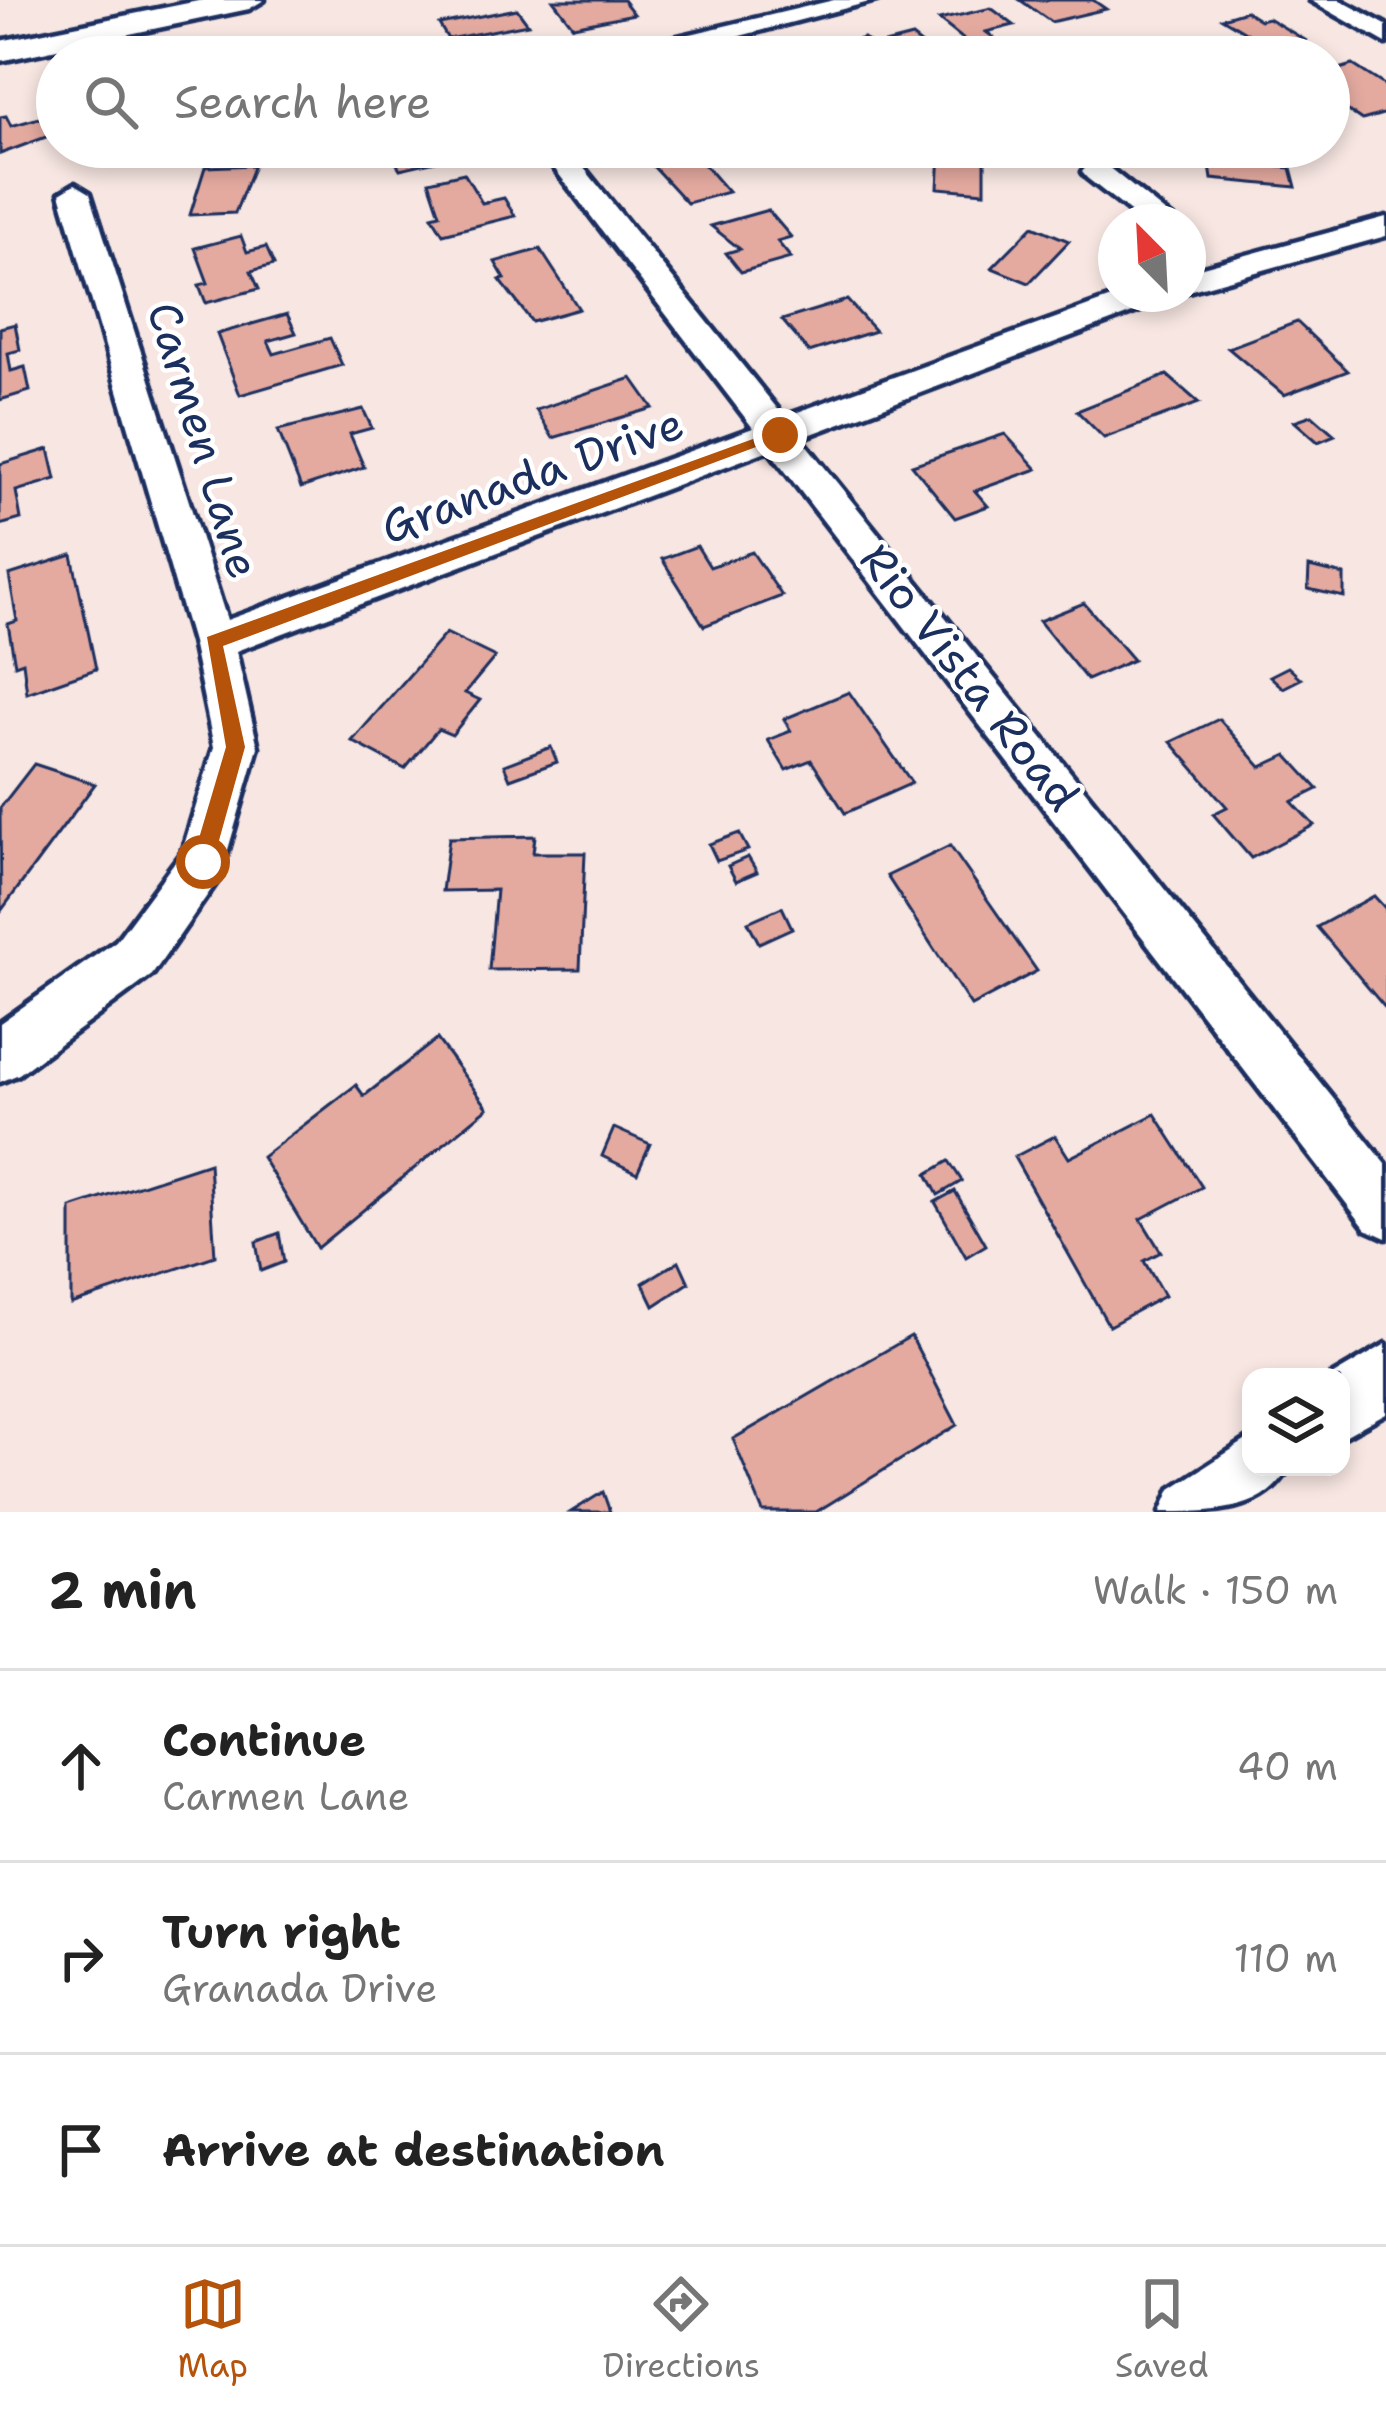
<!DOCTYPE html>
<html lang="en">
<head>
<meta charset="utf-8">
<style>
  :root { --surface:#fff; --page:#f2f2f2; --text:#222; --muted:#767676; --line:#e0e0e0; --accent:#b45309 }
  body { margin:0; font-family:"Shantell Sans",sans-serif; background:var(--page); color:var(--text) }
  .controls { position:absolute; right:36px; bottom:36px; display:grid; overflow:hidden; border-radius:24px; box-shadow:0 6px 18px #0003 }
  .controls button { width:108px; height:108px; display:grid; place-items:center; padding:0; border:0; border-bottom:3px solid var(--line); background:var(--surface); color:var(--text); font:60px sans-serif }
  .compass { position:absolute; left:1098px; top:204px; width:108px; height:108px; border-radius:50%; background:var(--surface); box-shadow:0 6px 18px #0003; rotate:336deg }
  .stop { position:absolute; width:36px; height:36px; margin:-27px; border:9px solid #b45309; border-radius:50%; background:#fff }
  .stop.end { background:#b45309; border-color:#fff; box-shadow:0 3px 12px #0008 }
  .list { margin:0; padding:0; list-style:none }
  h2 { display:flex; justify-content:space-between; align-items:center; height:156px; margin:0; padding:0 48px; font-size:51px }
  h2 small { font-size:39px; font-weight:400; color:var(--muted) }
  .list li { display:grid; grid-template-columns:78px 1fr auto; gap:36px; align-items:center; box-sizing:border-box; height:192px; padding:0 48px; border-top:3px solid var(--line) }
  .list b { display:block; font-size:45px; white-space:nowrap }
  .list p { margin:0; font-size:39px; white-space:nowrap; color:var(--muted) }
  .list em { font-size:39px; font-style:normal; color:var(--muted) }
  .icon { flex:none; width:66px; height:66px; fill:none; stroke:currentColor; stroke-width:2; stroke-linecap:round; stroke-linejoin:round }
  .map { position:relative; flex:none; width:1386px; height:1512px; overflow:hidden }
  .search { position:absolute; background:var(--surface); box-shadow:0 6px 18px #0003; left:36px; right:36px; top:36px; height:132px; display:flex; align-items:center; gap:30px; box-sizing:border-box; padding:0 42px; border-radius:66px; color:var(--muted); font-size:45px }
  .sheet { height:732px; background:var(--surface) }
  nav { display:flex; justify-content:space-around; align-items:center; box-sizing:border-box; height:168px; border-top:3px solid var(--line); background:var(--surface); font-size:33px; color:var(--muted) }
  nav a { display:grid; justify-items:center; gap:6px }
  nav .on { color:var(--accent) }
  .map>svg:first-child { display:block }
  .building { fill:#e4aaa0; stroke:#1b2f5e; stroke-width:3 }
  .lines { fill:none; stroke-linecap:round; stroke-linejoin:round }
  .minor-casing { stroke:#1b2f5e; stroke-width:9 }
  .major-casing { stroke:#1b2f5e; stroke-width:9 }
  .minor { fill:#fff; fill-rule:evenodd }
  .major { fill:#fff; fill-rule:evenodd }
  .route { fill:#b45309 }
  .labels { text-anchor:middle; stroke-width:9; stroke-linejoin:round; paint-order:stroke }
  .street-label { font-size:45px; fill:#1b2f5e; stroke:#fff }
</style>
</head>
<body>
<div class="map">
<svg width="1386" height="1512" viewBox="0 0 1386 1512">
  <rect width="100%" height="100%" fill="#f7e6e2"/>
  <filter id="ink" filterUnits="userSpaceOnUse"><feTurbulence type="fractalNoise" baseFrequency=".00833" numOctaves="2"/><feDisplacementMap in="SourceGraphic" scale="24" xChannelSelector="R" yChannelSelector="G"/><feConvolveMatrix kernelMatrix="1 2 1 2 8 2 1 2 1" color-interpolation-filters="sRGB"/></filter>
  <g filter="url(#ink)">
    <g class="building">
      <path d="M553 0H623L634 14 573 26Z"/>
      <path d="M1020 0H1093L1106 9 1051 22Z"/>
      <path d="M991 8 1014 25 986 32 997 40 972 46 939 20Z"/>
      <path d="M517 9 528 24 448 39 439 24Z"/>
      <path d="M1246 11 1260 20 1268 18 1305 40 1274 49 1222 18Z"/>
      <path d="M912 37 932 53 856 57 841 44 864 38 873 47Z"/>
      <path d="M1353 65 1386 86V113L1362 120 1329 98 1338 94 1329 87 1339 84 1329 72Z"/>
      <path d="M57 113V133L0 154V117L6 116 11 126Z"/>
      <path d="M368 147H433L440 160 400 169 392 156 375 160Z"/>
      <path d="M949 147H985V192L938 188 940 153H948Z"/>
      <path d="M695 154 728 192 687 203 652 165Z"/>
      <path d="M1209 160 1291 168 1296 187 1212 179Z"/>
      <path d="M254 165 235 213 190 215 205 167Z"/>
      <path d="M464 173 482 203 504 198 515 216 443 234 432 216 440 214 429 181Z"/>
      <path d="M768 210 791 237 777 241 791 258 741 272 726 253 740 249 711 226Z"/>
      <path d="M1033 226 1069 241 1029 283 992 268Z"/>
      <path d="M241 236 247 252 266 247 274 265 251 271 259 289 206 303 199 285 208 283 195 248Z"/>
      <path d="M540 249 579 309 532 322 500 280 505 279 495 262Z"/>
      <path d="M847 300 875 331 809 352 782 320Z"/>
      <path d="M287 314 296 333 268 341 274 354 330 338 342 365 240 395 217 334Z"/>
      <path d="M1297 322 1348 371 1284 395 1228 348Z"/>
      <path d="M15 324 20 350 8 353 11 371 25 367 30 391 0 400V328Z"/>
      <path d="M1167 375 1199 403 1104 438 1077 411Z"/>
      <path d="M632 378 653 408 553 438 536 410Z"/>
      <path d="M363 409 372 428 350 434 364 467 301 488 278 430Z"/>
      <path d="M1312 415 1335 435 1318 442 1294 421Z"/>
      <path d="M1005 434 1037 469 975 491 988 506 955 518 912 465Z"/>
      <path d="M49 449 56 479 16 491 21 519 0 525V464Z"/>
      <path d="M697 546 710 567 752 552 782 596 704 626 662 559Z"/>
      <path d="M72 555 96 669 27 693 23 662 15 665 8 624 17 621 9 575Z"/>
      <path d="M1309 567 1344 575V597L1308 589Z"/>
      <path d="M1084 603 1133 660 1087 680 1039 621Z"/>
      <path d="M446 633 495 657 465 693 480 700 452 735 438 729 405 769 352 741Z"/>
      <path d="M1288 667 1301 679 1283 688 1270 676Z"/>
      <path d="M849 692 912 783 845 813 811 760 786 770 768 740 791 731 784 719Z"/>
      <path d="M1219 719 1261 767 1287 755 1318 789 1292 802 1314 825 1251 858 1213 814 1227 807 1171 742Z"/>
      <path d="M551 747 557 762 510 779 504 765Z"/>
      <path d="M34 764 95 784 1 911 0 808Z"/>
      <path d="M739 833 748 850 717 861 709 844Z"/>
      <path d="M535 836 533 853H585L580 969 489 970 496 890 442 891 449 838Z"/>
      <path d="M950 846 1037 971 971 1006 887 876Z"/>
      <path d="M748 857 757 872 736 881 728 866Z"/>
      <path d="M1374 896 1386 909V1009L1317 927Z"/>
      <path d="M782 907 792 928 759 943 748 922Z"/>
      <path d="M437 1039 488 1108 317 1248 262 1157 356 1085 364 1096Z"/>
      <path d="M1155 1114 1202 1187 1141 1219 1161 1252 1144 1261 1164 1296 1109 1326 1014 1157 1055 1136 1069 1158Z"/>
      <path d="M614 1128 650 1144 637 1173 602 1156Z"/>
      <path d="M949 1161 962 1181 938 1195 927 1174Z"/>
      <path d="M209 1163 215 1256 71 1304V1208Z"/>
      <path d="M955 1191 986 1245 966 1257 935 1202Z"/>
      <path d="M279 1233 284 1262 261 1271 256 1242Z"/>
      <path d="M679 1261 689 1283 654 1306 643 1283Z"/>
      <path d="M911 1336 957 1425 816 1512H763L733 1439Z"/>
      <path d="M603 1492 610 1512H571Z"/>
    </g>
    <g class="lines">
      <defs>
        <g id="minor">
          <path d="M834 0H877L660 57H615L619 51Z"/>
          <path d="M1310 0H1340L1386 25V43Z"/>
          <path d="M538 147H567L784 417 1122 294H1169L1164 301 801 438 1386 1164V1238L1366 1229 769 450 236 651 258 747 220 877 152 975 19 1074 0 1082V1023L116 941 182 852 214 747 192 642 60 193 75 184 90 193 227 620 753 428Z"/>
          <path d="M1097 163 1107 166 1177 222H1143L1087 178 1082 172 1087 166Z"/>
          <path d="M1386 217V236L1188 291V271Z"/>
          <path d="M1386 1344V1413L1341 1438V1377H1330Z"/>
          <path d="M1251 1437V1467H1289C1266 1512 1214 1512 1161 1512L1171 1489Z"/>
        </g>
        <path id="major" d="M203 0H264L249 9 0 61V41Z"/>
      </defs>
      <use href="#minor" class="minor-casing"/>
      <use href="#major" class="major-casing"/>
      <use href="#minor" class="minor"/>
      <use href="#major" class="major"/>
    </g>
  </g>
  <path class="route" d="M775 431 788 435 223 646 245 747 213 862 203 872 195 869 192 862 226 747 207 637Z"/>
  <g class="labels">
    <g class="street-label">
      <text transform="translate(204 440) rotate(73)" y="16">Carmen Lane</text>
      <text transform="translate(532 475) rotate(-20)" y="16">Granada Drive</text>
      <text transform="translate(970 677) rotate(52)" y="16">Rio Vista Road</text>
    </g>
  </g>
</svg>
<div class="controls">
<button><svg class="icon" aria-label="layers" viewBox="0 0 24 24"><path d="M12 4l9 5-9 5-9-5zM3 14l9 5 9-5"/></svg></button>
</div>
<svg class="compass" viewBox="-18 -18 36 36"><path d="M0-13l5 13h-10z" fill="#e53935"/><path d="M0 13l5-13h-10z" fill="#767676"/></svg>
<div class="stop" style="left:203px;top:862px"></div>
<div class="stop end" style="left:780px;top:435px"></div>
<div class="search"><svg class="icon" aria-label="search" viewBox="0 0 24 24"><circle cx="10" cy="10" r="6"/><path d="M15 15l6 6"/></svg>Search here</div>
</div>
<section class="sheet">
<h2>2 min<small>Walk · 150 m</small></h2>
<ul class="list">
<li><svg class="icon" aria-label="ahead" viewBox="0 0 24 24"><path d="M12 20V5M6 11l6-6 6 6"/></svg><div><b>Continue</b><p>Carmen Lane</p></div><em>40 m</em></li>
<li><svg class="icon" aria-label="right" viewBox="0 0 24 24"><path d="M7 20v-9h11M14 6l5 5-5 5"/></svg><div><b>Turn right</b><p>Granada Drive</p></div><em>110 m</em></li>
<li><svg class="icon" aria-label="arrive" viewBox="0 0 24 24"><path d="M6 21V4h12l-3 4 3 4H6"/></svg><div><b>Arrive at destination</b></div></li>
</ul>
</section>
<nav>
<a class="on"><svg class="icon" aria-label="map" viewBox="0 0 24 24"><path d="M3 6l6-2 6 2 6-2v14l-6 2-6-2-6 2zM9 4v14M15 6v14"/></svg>Map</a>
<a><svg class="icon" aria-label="directions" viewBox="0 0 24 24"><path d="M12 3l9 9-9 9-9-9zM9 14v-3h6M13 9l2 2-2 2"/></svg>Directions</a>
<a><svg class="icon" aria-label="saved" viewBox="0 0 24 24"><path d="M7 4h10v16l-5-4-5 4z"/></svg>Saved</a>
</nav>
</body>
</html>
